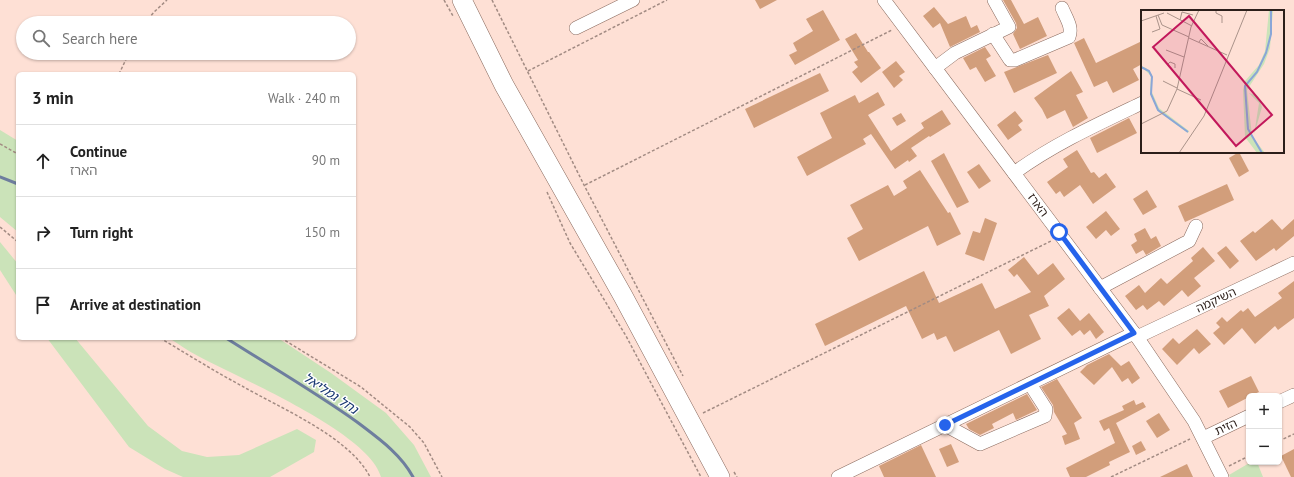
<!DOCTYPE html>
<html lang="en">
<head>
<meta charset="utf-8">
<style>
  :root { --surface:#fff; --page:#f2f2f2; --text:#222; --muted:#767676; --line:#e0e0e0 }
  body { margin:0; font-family:"PT Sans","Noto Sans Hebrew",sans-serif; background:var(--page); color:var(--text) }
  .controls { position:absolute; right:12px; bottom:12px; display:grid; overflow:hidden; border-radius:6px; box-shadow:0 1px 3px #0004 }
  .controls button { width:36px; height:36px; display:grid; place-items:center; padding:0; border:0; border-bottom:1px solid var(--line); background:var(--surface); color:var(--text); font:20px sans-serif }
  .stop { position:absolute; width:12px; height:12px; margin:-9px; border:3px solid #2563eb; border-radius:50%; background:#fff }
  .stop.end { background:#2563eb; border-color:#fff; box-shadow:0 1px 4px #0008 }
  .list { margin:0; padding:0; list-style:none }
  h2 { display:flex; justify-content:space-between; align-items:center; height:52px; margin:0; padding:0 16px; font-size:17px }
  h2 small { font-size:13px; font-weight:400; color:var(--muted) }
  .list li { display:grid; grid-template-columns:26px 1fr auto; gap:12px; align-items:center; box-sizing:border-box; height:72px; padding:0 16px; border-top:1px solid var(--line) }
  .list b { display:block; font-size:15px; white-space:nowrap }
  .list p { margin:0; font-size:13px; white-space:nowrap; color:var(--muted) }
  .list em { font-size:13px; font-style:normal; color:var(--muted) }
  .icon { flex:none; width:22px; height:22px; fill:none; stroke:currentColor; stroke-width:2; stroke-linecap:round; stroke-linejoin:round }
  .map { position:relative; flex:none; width:1294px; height:477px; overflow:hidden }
  .search { position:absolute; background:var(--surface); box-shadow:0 1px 3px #0004; left:16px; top:16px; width:340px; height:44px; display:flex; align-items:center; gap:10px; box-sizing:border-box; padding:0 14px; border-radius:22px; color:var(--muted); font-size:15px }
  .panel { position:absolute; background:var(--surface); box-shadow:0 1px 3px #0004; left:16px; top:72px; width:340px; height:268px; border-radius:6px }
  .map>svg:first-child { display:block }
  .green { fill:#cbe3b9 }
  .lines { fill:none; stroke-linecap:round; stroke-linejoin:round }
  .stream { stroke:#6e7e9e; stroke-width:3 }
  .building { fill:#d29e7b }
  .minor-casing { stroke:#89695d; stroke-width:14 }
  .highway-casing { stroke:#89695d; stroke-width:20 }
  .path { stroke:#a28b83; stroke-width:1.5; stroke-dasharray:3 2; stroke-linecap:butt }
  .minor { stroke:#fff; stroke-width:13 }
  .highway { stroke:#fff; stroke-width:19 }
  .route { stroke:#2563eb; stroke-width:5 }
  .labels { text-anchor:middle; stroke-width:3; stroke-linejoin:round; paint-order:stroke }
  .street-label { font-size:12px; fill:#2c1f1a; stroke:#fff }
  .water-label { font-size:13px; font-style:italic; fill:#183872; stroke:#fff }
  .inset-river { fill:none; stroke:#8aa6d7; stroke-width:2 }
  .inset-road { fill:none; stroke:#aa938a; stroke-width:1 }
  .view { fill:#c2185b; fill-opacity:0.15; stroke:#c2185b; stroke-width:2 }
  .inset-edge { fill:none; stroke:#2c1f1a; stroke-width:2 }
</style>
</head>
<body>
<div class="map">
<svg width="1294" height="477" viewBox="0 0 1294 477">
  <rect width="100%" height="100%" fill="#fee0d5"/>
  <g class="green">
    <path d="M0 130 18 141V232L0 217Z"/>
    <path d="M0 242 18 264V298L0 270Z"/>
    <path d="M47 338H75L148 426 182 451 207 457 239 455 297 429 316 440 314 452 270 477H183L165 469 129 447Z"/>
    <path d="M169 338H278L331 373 386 413 414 445 431 477H381C370 433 239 378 198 356 188 351 179 344 169 338Z"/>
    <path d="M1251 462H1257L1263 477H1230L1229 475Z"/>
  </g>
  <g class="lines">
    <g class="stream">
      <path d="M0 177 18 184"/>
      <path d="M226 338C270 366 315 392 357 422 378 438 401 454 413 477"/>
    </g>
  </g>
  <g class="building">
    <path d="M755 0H777L760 9Z"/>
    <path d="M1003 0H1011L1024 24 1038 17 1047 36 1020 49 1013 34 1017 28 1016 23Z"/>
    <path d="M934 7 948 24 966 16 971 28 977 25 980 32 950 47 940 23 933 28 923 16Z"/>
    <path d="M823 10 840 40 795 65 789 55 797 51 793 43 813 31 806 19Z"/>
    <path d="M856 33 868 52H869L881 68 861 83 852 72 858 67 854 62 858 60 845 39Z"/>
    <path d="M1084 38 1096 63 1142 41V64L1133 69 1139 80 1113 93 1107 81 1094 87 1074 43Z"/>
    <path d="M985 47 991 56 986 59 996 76 985 82 976 67 970 70 963 58Z"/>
    <path d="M1048 55 1057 73 1014 93 1004 72Z"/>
    <path d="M896 61 905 72 899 76 903 80 894 88 882 72Z"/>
    <path d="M1071 71 1083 92 1076 95 1088 118 1073 127 1065 110 1047 119 1042 109 1034 98Z"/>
    <path d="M820 73 829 91 754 128 745 109Z"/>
    <path d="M878 92 885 105 868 115 891 151 924 128 921 123 942 110 951 124 930 137 929 136 911 148 917 156 909 162 908 160 895 169 871 134 863 139 866 144 807 176 797 157 832 138 820 113 855 95 859 103Z"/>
    <path d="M1015 111 1023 121 1018 125 1022 130 1008 140 997 125Z"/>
    <path d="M901 113 906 121 897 126 892 118Z"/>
    <path d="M1129 118 1137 133 1097 153 1090 138Z"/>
    <path d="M1077 150 1091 173 1094 172 1099 178 1106 173 1116 187 1093 204 1080 185 1064 197 1060 191 1056 194 1047 182 1068 167 1063 159Z"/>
    <path d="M1239 152 1249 171 1239 177 1229 158Z"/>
    <path d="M944 153 969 202 957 208 931 161Z"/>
    <path d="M979 164 991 181 979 189 967 172Z"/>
    <path d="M920 170 948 213 950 212 961 234 937 246 928 226 859 261 847 238 863 229 850 205 888 185 894 196 907 188 903 181Z"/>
    <path d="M1227 184 1234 200 1185 222 1178 206Z"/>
    <path d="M1147 190 1157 207 1143 215 1133 199Z"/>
    <path d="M1106 211 1120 229 1111 236 1106 230 1096 239 1086 227Z"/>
    <path d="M985 218 997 223 984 261 965 254 973 231 980 233Z"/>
    <path d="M1272 219 1282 230 1294 219V236L1276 251 1274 248 1256 261 1240 241 1253 231 1255 233Z"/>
    <path d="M1145 228 1151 239 1156 236 1161 246 1146 255 1143 250 1136 254 1131 245 1137 241 1134 234Z"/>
    <path d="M1226 246 1239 261 1230 269 1217 253Z"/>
    <path d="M1203 247 1215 261 1194 278 1201 286 1188 297 1182 290 1164 306 1159 301 1147 310 1143 305 1136 310 1125 296 1139 285 1145 293 1161 278 1167 284 1193 261 1191 258Z"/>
    <path d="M1024 257 1038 275 1053 263 1065 279 1044 296 1049 306 1029 315 1041 339 1011 354 999 330 954 352 946 336 937 340 934 333 922 339 906 306 825 346 815 324 924 271 939 303 982 283 995 309 1031 292 1017 274 1014 277 1008 270Z"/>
    <path d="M1294 281V318L1278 330 1275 326 1255 344 1242 328 1224 345 1213 333 1220 327 1216 323 1222 317 1227 322 1241 310 1243 312 1248 308 1255 317 1282 298 1278 293Z"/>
    <path d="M1069 308 1080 321 1089 313 1104 332 1096 339 1090 330 1084 335 1080 330 1072 336 1057 318Z"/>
    <path d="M1197 329 1211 344 1199 354 1194 348 1177 365 1162 349 1173 338 1179 344Z"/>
    <path d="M1109 354 1121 366 1129 361 1140 378 1132 384 1128 378 1122 382 1112 367 1094 385 1080 372 1087 365Z"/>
    <path d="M1251 376 1259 392 1249 396V397L1228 408 1219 391Z"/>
    <path d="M1057 379 1082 418 1074 423 1080 439 1065 445 1062 436 1067 434 1054 412 1053 405 1041 387Z"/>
    <path d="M1027 394 1037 410 1016 420 1013 413 992 424 994 428 980 435 969 429 966 424Z"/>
    <path d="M1134 400 1136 405 1143 402 1146 407 1116 423 1130 452 1109 462 1110 465 1086 477H1070L1066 468 1115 443 1109 428 1104 431 1099 421 1124 410 1122 406Z"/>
    <path d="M1159 413 1170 430 1157 438 1146 421Z"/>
    <path d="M1141 441 1146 450 1136 455 1132 446Z"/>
    <path d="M951 444 959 462 947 467 939 449Z"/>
    <path d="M921 445 936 477H884L879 466Z"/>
    <path d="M1294 449V477H1291L1281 456Z"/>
    <path d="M1187 464 1193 477H1160Z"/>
  </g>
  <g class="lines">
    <defs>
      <g id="minor">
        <path d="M884 0 1137 337 1194 421 1222 477"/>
        <path d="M576 28 633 0"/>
        <path d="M993 34 1010 60H1015L1069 37C1073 27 1066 18 1062 8"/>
        <path d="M935 68 955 53 1009 27 994 0"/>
        <path d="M1014 173C1054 144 1098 124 1142 103"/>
        <path d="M1100 288 1185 243 1189 241 1196 226"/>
        <path d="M1137 337 1294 263"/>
        <path d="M1279 402 1294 395"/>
        <path d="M945 425 980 444 1045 416 1046 409 1030 384"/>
        <path d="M1203 438 1249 416"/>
        <path d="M838 477 1134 333"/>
      </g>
      <path id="highway" d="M462 0 504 85 623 296 720 477"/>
    </defs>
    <use href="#minor" class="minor-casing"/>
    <use href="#highway" class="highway-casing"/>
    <g class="path">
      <path d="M444 0 453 16"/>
      <path d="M492 0 584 185 683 376"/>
      <path d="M145 23 154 12 167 0"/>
      <path d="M528 71 667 0"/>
      <path d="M119 74 129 53"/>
      <path d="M0 144 18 154"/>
      <path d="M585 185 892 30"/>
      <path d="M547 192 570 243 626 336 701 477"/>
      <path d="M0 227 18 242"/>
      <path d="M160 338C187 354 214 371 242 386 280 408 350 437 370 477"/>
      <path d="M281 338 361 387 410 427 424 443 442 477"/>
      <path d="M703 413 1051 241"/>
      <path d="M1279 441 1294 434"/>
      <path d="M1229 466 1249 456"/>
      <path d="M734 472 737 477"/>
      <path d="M1111 477 1190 439"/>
    </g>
    <use href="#minor" class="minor"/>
    <use href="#highway" class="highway"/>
  </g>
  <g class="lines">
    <path class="route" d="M945 425 1134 333 1059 232"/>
  </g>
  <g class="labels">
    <g class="street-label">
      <text transform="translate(1038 205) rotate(53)" y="4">הארז</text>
      <text transform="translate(1216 300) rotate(-25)" y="4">השיקמה</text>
      <text transform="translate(1226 427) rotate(-25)" y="4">הזית</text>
    </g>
    <g class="water-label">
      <text transform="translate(331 393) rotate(34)" y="5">נחל גמליאל</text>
    </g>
  </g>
  <g transform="translate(1141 10)">
    <rect width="143" height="143" fill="#fee0d5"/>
    <path d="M128 0H132L129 38 123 54 106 80 111 126 124 143H116L104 127 102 80 104 71 118 55 124 41ZM0 56 5 58 11 65 10 80 18 98 48 121 47 123 17 101 9 83 10 66 3 59H0ZM108 83 117 86 121 97 113 125 118 93Z" fill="#cbe3b9"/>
    <path class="inset-river" d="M0 57 8 61 11 67 10 84 17 100 47 122M121 143 107 119 104 76 116 62 125 43 130 24V0"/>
    <path class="inset-road" d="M75 0V3L81 6V13M26 3 51 16M17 5 21 15 48 27M39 10 41 2 52 5M0 11 23 3M11 22 19 19 15 6M48 28 86 45M58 32 60 29 67 36M25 40 43 47M27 54 29 52 34 54V58M22 71 36 78M36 79 60 90M0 114 26 101 36 79 50 17 58 0M38 143 63 106 106 0"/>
    <path class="view" d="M48 6 131 105 95 136 12 37Z"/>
    <rect width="143" height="143" class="inset-edge"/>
  </g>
</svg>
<div class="controls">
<button>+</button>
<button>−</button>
</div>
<div class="stop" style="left:1059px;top:232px"></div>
<div class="stop end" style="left:945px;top:425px"></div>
<div class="search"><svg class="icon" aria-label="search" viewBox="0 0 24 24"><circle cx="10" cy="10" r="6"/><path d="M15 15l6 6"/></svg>Search here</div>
<section class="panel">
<h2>3 min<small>Walk · 240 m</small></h2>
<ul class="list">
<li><svg class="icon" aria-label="ahead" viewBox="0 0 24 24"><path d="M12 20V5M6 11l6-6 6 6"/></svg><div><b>Continue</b><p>הארז</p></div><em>90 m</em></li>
<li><svg class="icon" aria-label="right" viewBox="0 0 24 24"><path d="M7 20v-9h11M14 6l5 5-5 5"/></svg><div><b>Turn right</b></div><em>150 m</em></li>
<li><svg class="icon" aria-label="arrive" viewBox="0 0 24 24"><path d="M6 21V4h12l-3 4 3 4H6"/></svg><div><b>Arrive at destination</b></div></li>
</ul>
</section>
</div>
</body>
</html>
